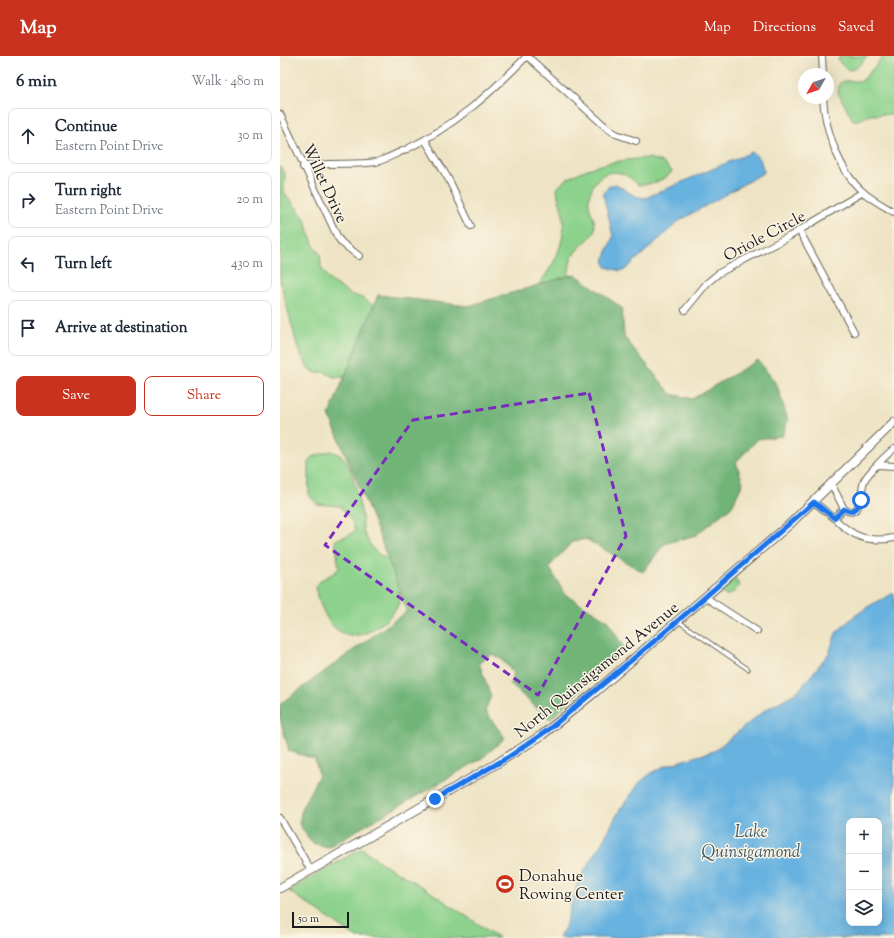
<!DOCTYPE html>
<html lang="en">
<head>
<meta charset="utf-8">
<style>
  :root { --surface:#fff; --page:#f2f2f3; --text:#1f2937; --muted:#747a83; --line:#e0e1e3; --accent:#c8321e }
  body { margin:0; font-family:"Sorts Mill Goudy",serif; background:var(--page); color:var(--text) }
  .controls { position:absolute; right:12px; bottom:12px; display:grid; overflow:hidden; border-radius:8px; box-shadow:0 4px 16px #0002 }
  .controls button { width:36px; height:36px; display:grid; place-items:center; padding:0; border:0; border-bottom:1px solid var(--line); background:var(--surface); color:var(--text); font:20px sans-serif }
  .compass { position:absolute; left:518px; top:12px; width:36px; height:36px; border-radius:50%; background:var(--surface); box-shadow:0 4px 16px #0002; rotate:230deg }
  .scale { position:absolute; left:12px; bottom:10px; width:57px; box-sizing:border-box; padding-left:4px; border:2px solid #1c1c1c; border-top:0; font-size:11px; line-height:14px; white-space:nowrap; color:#1c1c1c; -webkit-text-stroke:3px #fcf5e5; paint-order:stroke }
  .stop { position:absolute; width:12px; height:12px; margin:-9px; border:3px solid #1a73e8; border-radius:50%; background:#fff }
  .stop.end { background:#1a73e8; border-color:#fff; box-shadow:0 1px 4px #0008 }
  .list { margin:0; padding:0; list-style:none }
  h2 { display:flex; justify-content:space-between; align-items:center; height:52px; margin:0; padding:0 16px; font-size:17px }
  h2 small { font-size:13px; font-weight:400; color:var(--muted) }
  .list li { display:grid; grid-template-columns:26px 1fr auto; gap:12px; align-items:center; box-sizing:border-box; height:56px; margin:0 8px 8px; padding:0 8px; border:1px solid var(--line); border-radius:8px }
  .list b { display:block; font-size:15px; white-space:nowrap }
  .list p { margin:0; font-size:13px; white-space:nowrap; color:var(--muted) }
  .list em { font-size:13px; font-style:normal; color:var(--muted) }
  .actions { display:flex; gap:8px; padding:12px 16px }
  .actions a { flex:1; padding:9px 0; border:1px solid var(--accent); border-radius:8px; text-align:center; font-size:14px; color:var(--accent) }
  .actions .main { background:var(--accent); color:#fff }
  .icon { flex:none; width:22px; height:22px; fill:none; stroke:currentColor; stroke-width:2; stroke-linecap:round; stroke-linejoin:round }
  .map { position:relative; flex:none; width:614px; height:882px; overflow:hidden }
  header { display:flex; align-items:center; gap:24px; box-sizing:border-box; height:56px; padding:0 20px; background:var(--accent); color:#fff }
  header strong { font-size:19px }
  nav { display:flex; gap:22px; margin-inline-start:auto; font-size:14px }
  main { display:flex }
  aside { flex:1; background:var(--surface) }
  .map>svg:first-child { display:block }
  .green { fill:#8cd28c; stroke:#547754 }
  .forest { fill:#71b478; stroke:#46684a }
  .water { fill:#68b2e0; stroke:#42677e; fill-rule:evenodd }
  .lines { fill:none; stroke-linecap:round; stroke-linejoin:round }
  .lane-casing { stroke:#666257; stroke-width:5 }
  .street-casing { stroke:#666257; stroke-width:8 }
  .secondary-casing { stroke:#666257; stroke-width:10 }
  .lane { stroke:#fff; stroke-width:3 }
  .street { stroke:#fff; stroke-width:6 }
  .secondary { stroke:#fff; stroke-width:8 }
  .route { stroke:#1a73e8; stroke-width:5 }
  .marked { fill:none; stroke:#7b2cbf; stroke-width:3; stroke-dasharray:8 5; stroke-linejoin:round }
  .labels { text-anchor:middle; stroke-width:3; stroke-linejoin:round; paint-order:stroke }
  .street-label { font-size:16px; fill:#1c1c1c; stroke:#fcf5e5 }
  .poi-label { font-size:16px; fill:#1c1c1c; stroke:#fcf5e5; text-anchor:start }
  .water-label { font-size:17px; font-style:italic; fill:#3a586a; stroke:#fcf5e5 }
</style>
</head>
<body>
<header>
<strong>Map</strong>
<nav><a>Map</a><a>Directions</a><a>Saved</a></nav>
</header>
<main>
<aside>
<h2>6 min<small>Walk · 480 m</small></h2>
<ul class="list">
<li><svg class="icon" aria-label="ahead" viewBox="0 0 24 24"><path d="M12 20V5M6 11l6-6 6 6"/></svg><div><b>Continue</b><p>Eastern Point Drive</p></div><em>30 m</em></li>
<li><svg class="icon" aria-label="right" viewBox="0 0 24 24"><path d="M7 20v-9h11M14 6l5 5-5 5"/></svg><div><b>Turn right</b><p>Eastern Point Drive</p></div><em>20 m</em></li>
<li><svg class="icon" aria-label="left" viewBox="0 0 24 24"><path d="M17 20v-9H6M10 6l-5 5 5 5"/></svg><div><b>Turn left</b></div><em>430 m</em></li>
<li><svg class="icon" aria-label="arrive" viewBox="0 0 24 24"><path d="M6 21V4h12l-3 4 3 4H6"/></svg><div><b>Arrive at destination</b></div></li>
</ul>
<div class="actions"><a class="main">Save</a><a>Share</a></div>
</aside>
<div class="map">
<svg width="614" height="882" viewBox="0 0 614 882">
  <rect width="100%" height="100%" fill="#fcf5e5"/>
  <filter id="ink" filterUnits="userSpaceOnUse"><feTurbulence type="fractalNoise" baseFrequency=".025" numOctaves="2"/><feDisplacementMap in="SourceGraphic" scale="8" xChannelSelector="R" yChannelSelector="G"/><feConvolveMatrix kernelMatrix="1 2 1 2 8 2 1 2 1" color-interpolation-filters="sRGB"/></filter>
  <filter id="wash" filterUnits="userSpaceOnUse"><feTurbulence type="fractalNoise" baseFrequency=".012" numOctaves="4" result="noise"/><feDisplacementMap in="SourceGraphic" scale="16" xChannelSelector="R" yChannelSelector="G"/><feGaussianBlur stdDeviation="0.9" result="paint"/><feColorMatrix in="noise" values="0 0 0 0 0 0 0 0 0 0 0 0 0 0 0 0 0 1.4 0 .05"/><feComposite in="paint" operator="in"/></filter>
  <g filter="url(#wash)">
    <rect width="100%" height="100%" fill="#eee4c5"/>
    <g class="green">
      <path d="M560 0H588C576 12 571 22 558 4Z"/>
      <path d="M604 0H614V58L590 59 579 64H573L558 37 559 28 563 25H582Z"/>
      <path d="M368 102 382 106 392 115 391 117C383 125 369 129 358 129 339 108 314 113 309 143 307 154 318 164 314 176 310 183 299 191 293 199 289 205 290 215 287 222L256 231C274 211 286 187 283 160 282 150 277 142 277 132 296 110 340 104 368 102Z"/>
      <path d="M0 110 5 118 4 136 25 163 33 188 40 198 41 211 49 224 70 238 82 242 126 270 86 322 54 321 44 316 36 317 28 312 18 293 0 224Z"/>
      <path d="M51 395C56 397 60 398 64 402 73 413 79 446 82 460 83 467 82 475 86 481 89 486 92 493 96 496 102 501 112 503 115 511 117 515 120 543 119 547 116 555 108 563 101 568 64 596 43 568 36 531 40 520 53 521 59 512L55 485C61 480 69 482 75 474L72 465 60 450 37 448 29 439V405L32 401Z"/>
      <path d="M455 522 459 529 454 536 447 540 441 537 440 535Z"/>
      <path d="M82 792 100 806 146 833 219 882H77L9 835Z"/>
    </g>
    <path class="forest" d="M295 218 342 252 344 281 391 338 412 343 478 304 497 329 508 364 502 380 478 383 456 406 463 427 452 450 416 479 384 488 363 516 306 483 292 486 269 511 286 539 327 564 344 592 270 664 230 628 234 617 221 603 212 598 199 607 211 640 205 655 225 682 201 703 48 791 32 787 19 768 22 751 39 719 35 703 9 695 0 662V648L127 555 96 471 49 359 98 239 188 250Z"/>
    <g class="water">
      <path d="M472 96 480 103 484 115 483 117 399 165 345 214 340 215 326 211C321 202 331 190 333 180L323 138 329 130 336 128 355 140 365 142Z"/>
      <path d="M614 537V882H279L285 871 298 825 320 790 339 755 359 727 370 718 385 710 434 695 485 654 515 637 521 632 549 597 556 577 573 561 591 549ZM569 765H599V867H569Z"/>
    </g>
  </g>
  <g filter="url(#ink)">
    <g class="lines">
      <defs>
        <path id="lane" d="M398 565 468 613"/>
        <g id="street">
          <path d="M247 0 327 72 336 78 356 85"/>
          <path d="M542 0 543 18"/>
          <path d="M543 42C545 73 559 115 583 136 592 144 604 150 614 156"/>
          <path d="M0 58 58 182 62 187 79 200"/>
          <path d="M145 84 169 124 191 170"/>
          <path d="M23 111C48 105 72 110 96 106 107 103 117 97 127 93 174 70 211 37 247 0"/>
          <path d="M519 174 574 276"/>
          <path d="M405 254 427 227 439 217 510 180 583 136"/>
          <path d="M598 409 614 410"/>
          <path d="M552 429 564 453C582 465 581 433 584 425 587 418 608 397 614 393"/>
          <path d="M534 446 554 462"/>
          <path d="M564 453 554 462C573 481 587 487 614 482"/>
          <path d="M425 541 477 575"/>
          <path d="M0 762 30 813"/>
        </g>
        <path id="secondary" d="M0 832 216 708 262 679 315 636 510 468 614 366"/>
      </defs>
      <use href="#lane" class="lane-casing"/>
      <use href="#street" class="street-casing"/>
      <use href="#secondary" class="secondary-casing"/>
      <use href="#lane" class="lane"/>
      <use href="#street" class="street"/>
      <use href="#secondary" class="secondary"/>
    </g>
  </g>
  <g class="lines" filter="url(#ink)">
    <path class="route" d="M155 743 227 702 268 674 378 582 534 446 554 462 564 453C572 458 579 452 581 444"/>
  </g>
  <path class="marked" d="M309 337 346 480 258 639 45 489 133 364Z"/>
  <defs>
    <symbol id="stadium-disc" viewBox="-11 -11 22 22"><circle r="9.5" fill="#c8321e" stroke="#fcf5e5"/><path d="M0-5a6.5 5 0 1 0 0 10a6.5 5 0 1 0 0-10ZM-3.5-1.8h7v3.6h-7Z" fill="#fff"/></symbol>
  </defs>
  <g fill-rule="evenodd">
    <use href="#stadium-disc" x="214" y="817" width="22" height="22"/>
  </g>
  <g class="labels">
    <g class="street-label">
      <text transform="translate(46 127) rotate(65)" y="6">Willet Drive</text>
      <text transform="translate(484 179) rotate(-28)" y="6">Oriole Circle</text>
      <text transform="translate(316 613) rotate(-39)" y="6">North Quinsigamond Avenue</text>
    </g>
    <g class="poi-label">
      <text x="239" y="825">Donahue<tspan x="239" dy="18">Rowing Center</tspan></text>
    </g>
    <g class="water-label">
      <text x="471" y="781">Lake<tspan x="471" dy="20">Quinsigamond</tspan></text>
    </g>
  </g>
</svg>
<div class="controls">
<button>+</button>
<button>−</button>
<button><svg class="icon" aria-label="layers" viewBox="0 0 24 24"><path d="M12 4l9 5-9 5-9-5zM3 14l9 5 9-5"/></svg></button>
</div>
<svg class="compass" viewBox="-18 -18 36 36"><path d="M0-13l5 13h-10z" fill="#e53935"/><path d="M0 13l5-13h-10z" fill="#747a83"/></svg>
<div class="scale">50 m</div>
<div class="stop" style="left:581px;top:444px"></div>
<div class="stop end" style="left:155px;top:743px"></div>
</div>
</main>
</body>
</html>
